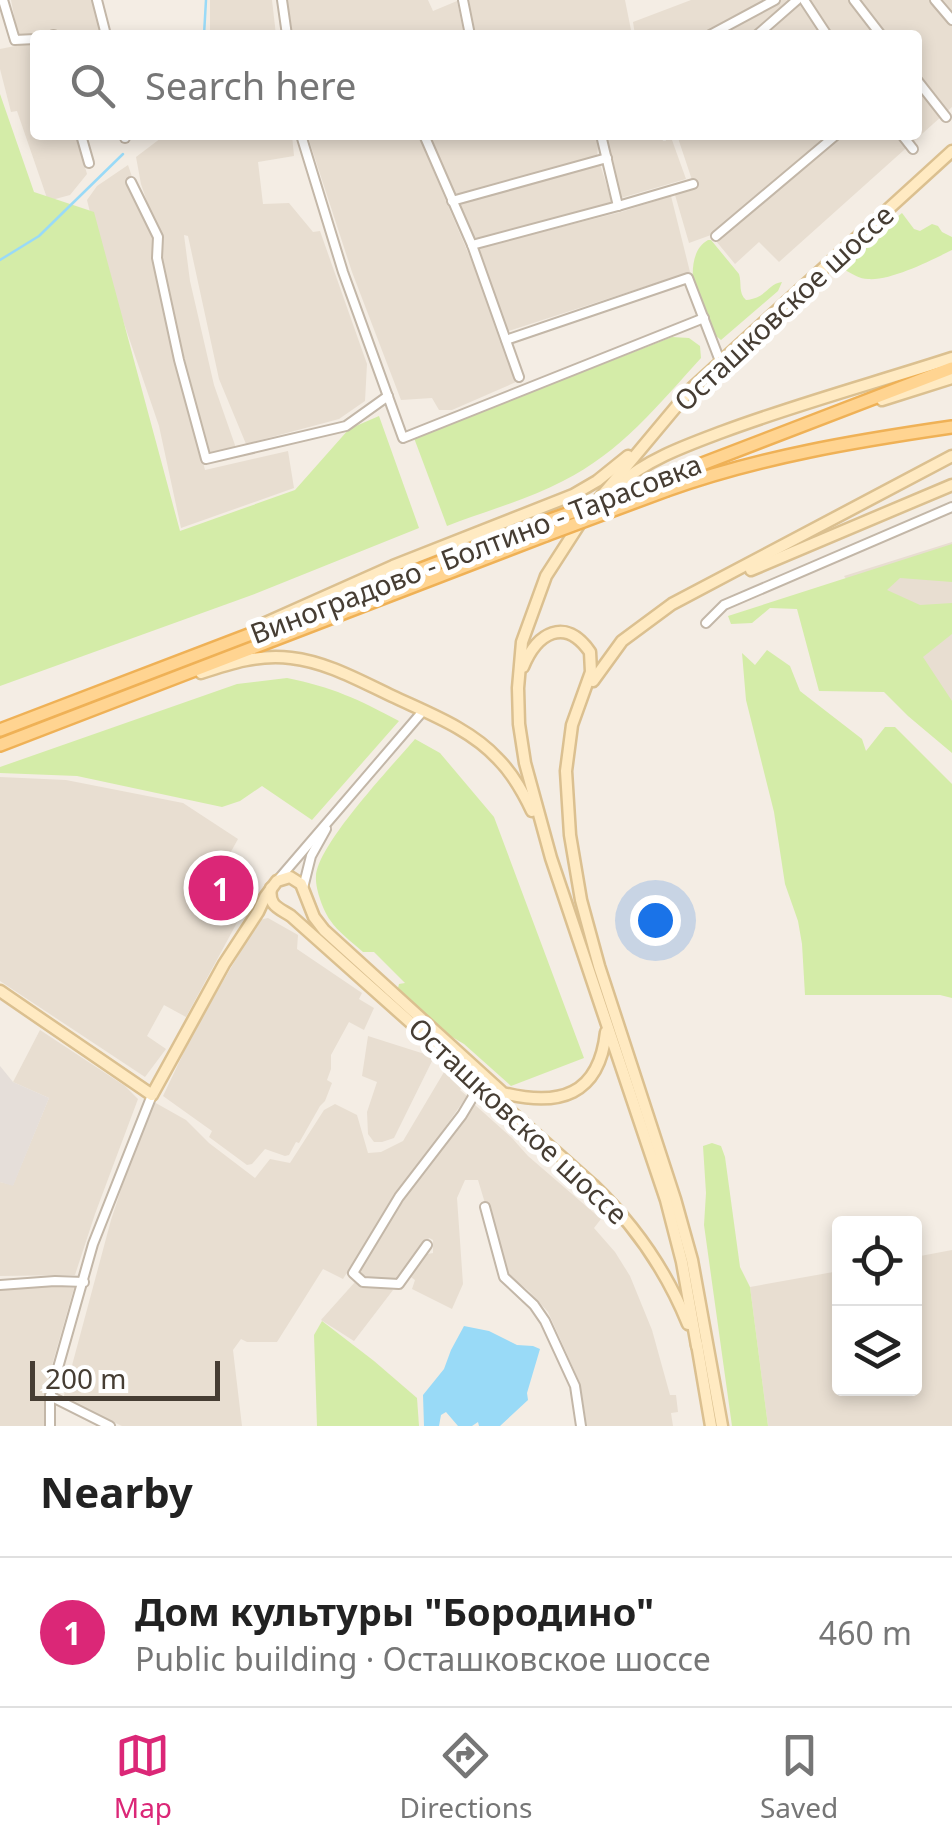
<!DOCTYPE html>
<html lang="en">
<head>
<meta charset="utf-8">
<style>
  :root { --surface:#fff; --page:#f6f6f6; --text:#222; --muted:#767676; --line:#e0e0e0; --accent:#db2777 }
  body { margin:0; font-family:"Noto Sans",sans-serif; background:var(--page); color:var(--text) }
  .controls { position:absolute; right:30px; bottom:30px; display:grid; overflow:hidden; border-radius:10px; box-shadow:0 5px 15px #0003 }
  .controls button { width:90px; height:90px; display:grid; place-items:center; padding:0; border:0; border-bottom:2px solid var(--line); background:var(--surface); color:var(--text); font:50px sans-serif }
  .scale { position:absolute; left:30px; bottom:25px; width:190px; box-sizing:border-box; padding-left:10px; border:5px solid #463d33; border-top:0; font-size:28px; line-height:35px; white-space:nowrap; color:#463d33; -webkit-text-stroke:8px #fff; paint-order:stroke }
  .you { position:absolute; left:655px; top:920px; width:35px; height:35px; margin:-25px; border:8px solid #fff; border-radius:50%; background:#1a73e8; box-shadow:0 0 0 15px #1a73e833 }
  .badge { display:grid; place-items:center; width:65px; height:65px; border-radius:50%; background:var(--accent); color:#fff; font-size:32px; font-weight:700 }
  .pin { position:absolute; translate:-50% -50%; border:5px solid #fff; box-shadow:0 2px 10px #0006 }
  .list { margin:0; padding:0; list-style:none }
  h2 { display:flex; justify-content:space-between; align-items:center; height:130px; margin:0; padding:0 40px; font-size:42px }
  h2 small { font-size:32px; font-weight:400; color:var(--muted) }
  .list li { display:grid; grid-template-columns:65px 1fr auto; gap:30px; align-items:center; box-sizing:border-box; height:150px; padding:0 40px; border-top:2px solid var(--line) }
  .list b { display:block; font-size:38px; white-space:nowrap }
  .list p { margin:0; font-size:32px; white-space:nowrap; color:var(--muted) }
  .list em { font-size:32px; font-style:normal; color:var(--muted) }
  .icon { flex:none; width:55px; height:55px; fill:none; stroke:currentColor; stroke-width:2; stroke-linecap:round; stroke-linejoin:round }
  .map { position:relative; flex:none; width:952px; height:1426px; overflow:hidden }
  .search { position:absolute; background:var(--surface); box-shadow:0 5px 15px #0003; left:30px; right:30px; top:30px; height:110px; display:flex; align-items:center; gap:25px; box-sizing:border-box; padding:0 35px; border-radius:10px; color:var(--muted); font-size:38px }
  .sheet { height:280px; background:var(--surface) }
  nav { display:flex; justify-content:space-around; align-items:center; box-sizing:border-box; height:140px; border-top:2px solid var(--line); background:var(--surface); font-size:28px; color:var(--muted) }
  nav a { display:grid; justify-items:center; gap:5px }
  nav .on { color:var(--accent) }
  .map>svg:first-child { display:block }
  .residential { fill:#e8ded1 }
  .industrial { fill:#e5ded9 }
  .green { fill:#d4eca8 }
  .water { fill:#99daf7 }
  .lines { fill:none; stroke-linecap:round; stroke-linejoin:round }
  .stream { stroke:#99daf7; stroke-width:2.5 }
  .street-casing { stroke:#c3b7a8; stroke-width:12 }
  .secondary-casing { stroke:#dbc090; stroke-width:15 }
  .primary-casing { stroke:#efb156; stroke-width:16 }
  .street { stroke:#fff; stroke-width:8 }
  .secondary { stroke:#ffeac2; stroke-width:10 }
  .primary { stroke:#ffd491; stroke-width:11 }
  .primary-bridge-casing { stroke:#efb156; stroke-width:16; stroke-linecap:butt }
  .primary-bridge { stroke:#ffd491; stroke-width:11 }
  .labels { text-anchor:middle; stroke-width:10; stroke-linejoin:round; paint-order:stroke }
  .street-label { font-size:28px; fill:#463d33; stroke:#fff }
</style>
</head>
<body>
<div class="map">
<svg width="952" height="1426" viewBox="0 0 952 1426">
  <rect width="100%" height="100%" fill="#f4ede4"/>
  <g class="residential">
    <path d="M11 0H93L98 24 102 28 103 35H58L57 32 23 38 17 31Z"/>
    <path d="M210 0H272L276 35H210Z"/>
    <path d="M287 0H428L433 11 457 1 464 35H293Z"/>
    <path d="M465 0H625L632 35H474Z"/>
    <path d="M691 0H952V107L779 262 759 242 735 264 711 235 689 243 673 188 692 180 678 138 672 140 686 179 621 198 603 135H661L663 141H666L664 135H917V35H635L633 22Z"/>
    <path d="M35 42V135H76L87 174 70 195 48 201 17 111 11 112 0 69V49Z"/>
    <path d="M165 135H292L294 156 258 162 263 204 289 203 313 232 320 231 367 364 365 401 339 419 246 444 219 379 188 236 184 235 190 281 214 385 236 448 206 453 189 391 160 259V240L141 184 136 157Z"/>
    <path d="M318 135H418L489 302 516 382 452 410H439L432 398 401 400 352 272 308 137Z"/>
    <path d="M430 135H595L598 146 597 157 452 196Z"/>
    <path d="M600 164 613 205 475 242 470 238 456 201Z"/>
    <path d="M128 165 154 242 153 260 205 470 288 451 294 488 181 528 159 426 100 253 87 200 97 186Z"/>
    <path d="M671 196 690 272 506 332 477 248 621 212Z"/>
    <path d="M952 542V715L844 576Z"/>
    <path d="M0 777 66 780 183 803 238 839 208 893 240 917 186 1017 164 1005 147 1036 166 1049 145 1077 0 981Z"/>
    <path d="M268 918 298 935 297 949 362 993 359 999 374 1008 364 1030 349 1022 331 1055V1069L327 1080 332 1083 325 1101 320 1106 299 1143 296 1142 289 1155 285 1156 265 1149 252 1164 247 1165 209 1137 212 1131 163 1096 194 1031 259 920Z"/>
    <path d="M40 1030 125 1086 138 1099 95 1214 75 1275 0 1276V1182L13 1185 49 1098 13 1082Z"/>
    <path d="M368 1036 434 1057 394 1138 382 1142H374L368 1134 367 1112 377 1082 362 1076Z"/>
    <path d="M447 1067 465 1082 460 1090 467 1096 387 1210 343 1279 323 1269 277 1342H247L241 1339 233 1350 242 1426H122L63 1399 111 1220 137 1141 154 1102 186 1120 209 1143 255 1178 270 1159 290 1163 324 1110 335 1104 357 1115 368 1153 381 1152 403 1141Z"/>
    <path d="M474 1104 512 1138 528 1156 601 1219 594 1228 615 1252 630 1276 652 1330 670 1395H676L678 1412 671 1413 673 1426H587L580 1383 548 1312 529 1291 506 1273 478 1180H465L457 1198 463 1284 452 1309 412 1289 415 1280 408 1275 422 1255 433 1253V1240L429 1238 398 1280H370L359 1271 396 1208Z"/>
    <path d="M952 1250V1426H768L750 1287 839 1271 840 1388H914L915 1257Z"/>
    <path d="M355 1282 362 1288 386 1287 393 1290 354 1341 321 1320Z"/>
    <path d="M54 1286 74 1288 46 1386V1426H0V1290Z"/>
  </g>
  <path class="industrial" d="M0 1066 13 1082 49 1098 13 1186 0 1182Z"/>
  <g class="green">
    <path d="M0 94 34 192 94 212 180 531 295 490 349 429 379 416 419 528 252 595 0 686Z"/>
    <path d="M902 213 914 229 920 231 932 224 938 226 942 232 952 237V250C932 260 891 281 868 279 860 279 852 274 845 270V261Z"/>
    <path d="M708 240H711L739 274C742 283 738 293 746 300 767 298 767 284 782 282L778 291 721 340C715 334 707 331 704 323 694 301 683 254 708 240Z"/>
    <path d="M672 337 689 338 700 346 701 358C660 403 620 453 563 481 527 500 485 511 447 526L414 438Z"/>
    <path d="M952 544V582L900 578 887 590 920 605 952 603V634L923 657 952 701V753L908 716 884 692 819 691 797 609 770 608 752 623 731 624 728 616Z"/>
    <path d="M767 650 790 666 800 691 862 739 866 751 885 727H895L952 784V998L940 995H805L802 944 798 921 785 884 774 812 746 700 742 653 755 665Z"/>
    <path d="M287 678C332 687 358 699 399 721L312 820 262 786 240 801 222 807 77 776 0 773V767L237 684Z"/>
    <path d="M415 739 440 753 494 817 584 1058 511 1086 464 1044 447 1034 398 988 399 984 405 983 374 952H363C352 942 338 932 330 920 323 910 315 888 316 876 318 844 392 766 415 739Z"/>
    <path d="M712 1143 721 1146 725 1157 740 1267 750 1287 768 1426H732L704 1225 706 1193 703 1146Z"/>
    <path d="M322 1321 374 1361 417 1398 419 1426H317L314 1335Z"/>
  </g>
  <path class="water" d="M464 1326 489 1331 517 1345 533 1346 540 1349 527 1393 528 1400 500 1426H479L478 1422 472 1426H458L446 1412 441 1415 439 1426H424L423 1395 444 1369 451 1350Z"/>
  <g class="lines">
    <g class="stream">
      <path d="M204 35 206 0"/>
      <path d="M0 260 39 236 123 154"/>
    </g>
    <defs>
      <g id="street">
        <path d="M3 0 15 40 35 39"/>
        <path d="M97 0 106 35"/>
        <path d="M282 0 287 35"/>
        <path d="M463 0 470 35"/>
        <path d="M804 0 827 35"/>
        <path d="M854 0 881 35"/>
        <path d="M935 0 952 20"/>
        <path d="M53 35H54"/>
        <path d="M710 35 775 0"/>
        <path d="M757 35 797 0"/>
        <path d="M917 80 946 117"/>
        <path d="M81 135 89 163"/>
        <path d="M125 135V138"/>
        <path d="M301 135 343 272 403 438 704 318"/>
        <path d="M424 135 472 245 519 377"/>
        <path d="M601 135 618 206"/>
        <path d="M902 135 913 149"/>
        <path d="M131 182 158 237 157 258 179 360 206 459 346 426 388 396"/>
        <path d="M452 201 607 158"/>
        <path d="M716 236 836 135"/>
        <path d="M472 245 618 206 693 184"/>
        <path d="M506 340 688 278 720 361"/>
        <path d="M706 623 724 605 952 507"/>
        <path d="M277 881 423 711"/>
        <path d="M303 888 311 856 326 829"/>
        <path d="M485 1207 504 1277 534 1305 545 1321 575 1386 581 1426"/>
        <path d="M427 1245 399 1284 363 1282 353 1273 399 1197 462 1115 480 1085"/>
        <path d="M0 1285 55 1281 84 1282"/>
        <path d="M50 1396 110 1426"/>
        <path d="M50 1426V1396L93 1244 152 1095"/>
      </g>
      <g id="secondary">
        <path d="M882 400 952 378"/>
        <path d="M618 485C648 459 685 446 722 432 797 404 875 383 952 358"/>
        <path d="M751 570 952 485"/>
        <path d="M263 624 393 566 573 495 597 481 628 456"/>
        <path d="M523 667C537 633 565 616 590 652L591 672 572 725 566 771 570 835 581 900 599 966 675 1199 692 1260 722 1426"/>
        <path d="M201 673C231 663 259 654 291 658 327 662 360 681 392 696 428 713 471 729 498 759 513 774 523 792 532 811"/>
        <path d="M593 681 622 641 672 604 952 456"/>
        <path d="M271 888C268 906 279 908 291 916L593 1185C635 1225 666 1270 688 1324"/>
        <path d="M0 991 152 1095 224 964 258 912 265 897 277 881 290 877 301 884 314 917 324 930 503 1093C559 1107 599 1096 606 1032"/>
        <path d="M697 1344 711 1426"/>
        <path d="M697 1346 682 1262 666 1200 551 858 525 763 519 724 518 688 522 642 546 576 584 517 691 389 952 151"/>
      </g>
      <g id="primary">
        <path d="M663 479 952 368"/>
        <path d="M667 490C759 457 856 441 952 427"/>
        <path d="M0 730 531 527"/>
        <path d="M0 745 546 535"/>
      </g>
    </defs>
    <use href="#street" class="street-casing"/>
    <use href="#secondary" class="secondary-casing"/>
    <use href="#primary" class="primary-casing"/>
    <use href="#street" class="street"/>
    <use href="#secondary" class="secondary"/>
    <use href="#primary" class="primary"/>
    <defs>
      <g id="primary-bridge">
        <path d="M531 527 663 479"/>
        <path d="M546 535 667 490"/>
      </g>
    </defs>
    <use href="#primary-bridge" class="primary-bridge-casing"/>
    <use href="#primary-bridge" class="primary-bridge"/>
  </g>
  <g class="labels">
    <g class="street-label">
      <text transform="translate(784 308) rotate(-43)" y="10">Осташковское шоссе</text>
      <text transform="translate(476 549) rotate(-21)" y="10">Виноградово - Болтино - Тарасовка</text>
      <text transform="translate(518 1121) rotate(43)" y="10">Осташковское шоссе</text>
    </g>
  </g>
</svg>
<div class="controls">
<button><svg class="icon" aria-label="locate" viewBox="0 0 24 24"><circle cx="12" cy="12" r="6"/><path d="M12 2v4M12 18v4M2 12h4M18 12h4"/></svg></button>
<button><svg class="icon" aria-label="layers" viewBox="0 0 24 24"><path d="M12 4l9 5-9 5-9-5zM3 14l9 5 9-5"/></svg></button>
</div>
<div class="scale">200 m</div>
<div class="you"></div>
<div class="pin badge" style="left:221px;top:888px">1</div>
<div class="search"><svg class="icon" aria-label="search" viewBox="0 0 24 24"><circle cx="10" cy="10" r="6"/><path d="M15 15l6 6"/></svg>Search here</div>
</div>
<section class="sheet">
<h2>Nearby<small></small></h2>
<ul class="list">
<li><span class="badge">1</span><div><b>Дом культуры &quot;Бородино&quot;</b><p>Public building · Осташковское шоссе</p></div><em>460 m</em></li>
</ul>
</section>
<nav>
<a class="on"><svg class="icon" aria-label="map" viewBox="0 0 24 24"><path d="M3 6l6-2 6 2 6-2v14l-6 2-6-2-6 2zM9 4v14M15 6v14"/></svg>Map</a>
<a><svg class="icon" aria-label="directions" viewBox="0 0 24 24"><path d="M12 3l9 9-9 9-9-9zM9 14v-3h6M13 9l2 2-2 2"/></svg>Directions</a>
<a><svg class="icon" aria-label="saved" viewBox="0 0 24 24"><path d="M7 4h10v16l-5-4-5 4z"/></svg>Saved</a>
</nav>
</body>
</html>
